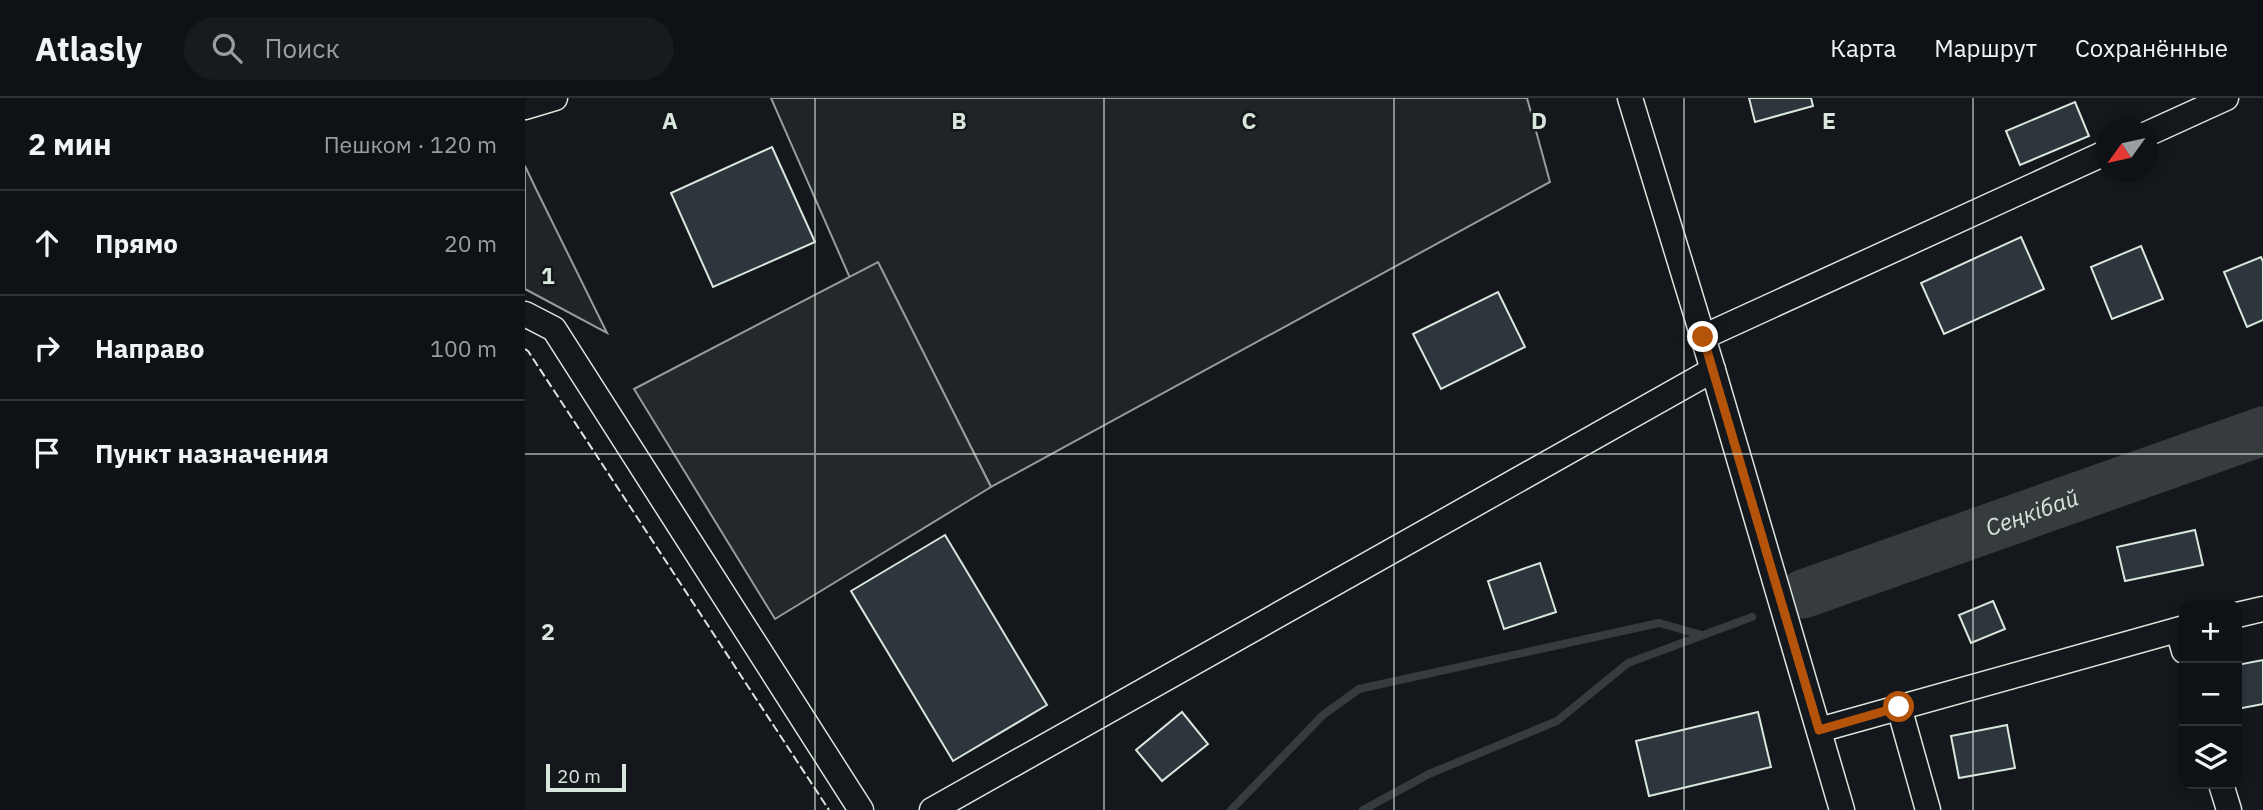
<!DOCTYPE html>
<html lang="ru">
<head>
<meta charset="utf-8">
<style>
  :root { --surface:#0f1215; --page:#181b1e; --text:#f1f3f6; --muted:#9b9ea0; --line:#2f3234 }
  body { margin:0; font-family:"IBM Plex Sans",sans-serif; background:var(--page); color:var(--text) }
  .controls { position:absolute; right:21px; bottom:21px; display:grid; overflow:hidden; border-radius:14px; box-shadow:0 4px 10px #0003 }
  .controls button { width:63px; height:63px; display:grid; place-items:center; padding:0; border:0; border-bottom:2px solid var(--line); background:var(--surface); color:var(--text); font:35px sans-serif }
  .compass { position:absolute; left:1570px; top:21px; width:63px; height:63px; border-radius:50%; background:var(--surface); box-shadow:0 4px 10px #0003; rotate:237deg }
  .scale { position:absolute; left:21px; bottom:18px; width:80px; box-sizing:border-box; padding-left:7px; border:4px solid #d8e6dc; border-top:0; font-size:19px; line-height:24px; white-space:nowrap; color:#d8e6dc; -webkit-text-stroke:5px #14181c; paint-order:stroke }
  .stop { position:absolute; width:21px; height:21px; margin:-16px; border:5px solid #b45309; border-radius:50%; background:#fff }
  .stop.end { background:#b45309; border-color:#fff; box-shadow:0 2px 7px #0008 }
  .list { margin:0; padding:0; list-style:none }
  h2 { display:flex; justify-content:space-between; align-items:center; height:91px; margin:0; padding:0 28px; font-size:30px }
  h2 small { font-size:23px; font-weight:400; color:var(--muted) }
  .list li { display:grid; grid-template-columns:46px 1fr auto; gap:21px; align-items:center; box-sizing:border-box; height:105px; padding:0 28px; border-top:2px solid var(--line) }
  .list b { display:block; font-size:26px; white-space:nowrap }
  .list em { font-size:23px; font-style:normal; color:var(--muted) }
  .icon { flex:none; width:38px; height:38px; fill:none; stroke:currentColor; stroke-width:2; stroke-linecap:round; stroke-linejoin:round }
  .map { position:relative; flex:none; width:1738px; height:712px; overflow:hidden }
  header { display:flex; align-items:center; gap:42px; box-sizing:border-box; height:98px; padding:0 35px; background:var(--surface); border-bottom:2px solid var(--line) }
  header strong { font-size:33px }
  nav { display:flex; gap:38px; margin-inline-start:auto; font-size:24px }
  .search { width:490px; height:63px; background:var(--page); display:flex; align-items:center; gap:18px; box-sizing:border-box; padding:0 24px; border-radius:38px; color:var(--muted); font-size:26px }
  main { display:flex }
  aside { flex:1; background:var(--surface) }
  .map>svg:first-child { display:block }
  .green { fill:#202428; stroke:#939e99; stroke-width:2 }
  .parking { fill:#24282b; stroke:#939e99; stroke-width:2 }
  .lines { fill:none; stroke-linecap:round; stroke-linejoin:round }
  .stream { stroke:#363b3e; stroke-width:8 }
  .river { stroke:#363b3e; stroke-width:49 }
  .building { fill:#2c363c; stroke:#d8e6dc; stroke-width:2 }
  .street-casing { stroke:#d8e6dc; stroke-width:27 }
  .street { stroke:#14181c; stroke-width:24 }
  .fence { stroke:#d8e6dc; stroke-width:2; stroke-dasharray:9 3.5; stroke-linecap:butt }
  .route { stroke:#b45309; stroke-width:9 }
  .grid { fill:none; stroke:#d8e6dc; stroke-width:2; stroke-opacity:0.55 }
  .labels { text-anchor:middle; stroke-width:5; stroke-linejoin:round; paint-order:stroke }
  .water-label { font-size:23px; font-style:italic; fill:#d8e6dc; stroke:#14181c }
  .grid-label { font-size:23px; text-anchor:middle; font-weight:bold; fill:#d8e6dc; stroke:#14181c; stroke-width:5; stroke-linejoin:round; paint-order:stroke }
</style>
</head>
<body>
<header>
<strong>Atlasly</strong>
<div class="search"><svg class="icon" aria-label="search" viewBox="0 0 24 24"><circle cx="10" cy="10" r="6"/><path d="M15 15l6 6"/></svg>Поиск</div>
<nav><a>Карта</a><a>Маршрут</a><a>Сохранённые</a></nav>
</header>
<main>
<aside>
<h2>2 мин<small>Пешком · 120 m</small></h2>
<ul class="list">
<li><svg class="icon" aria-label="ahead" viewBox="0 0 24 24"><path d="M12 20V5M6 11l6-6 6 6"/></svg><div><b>Прямо</b></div><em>20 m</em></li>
<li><svg class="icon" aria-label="right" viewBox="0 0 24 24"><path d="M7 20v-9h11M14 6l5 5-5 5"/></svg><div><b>Направо</b></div><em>100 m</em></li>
<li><svg class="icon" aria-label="arrive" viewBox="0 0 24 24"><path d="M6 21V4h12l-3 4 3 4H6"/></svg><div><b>Пункт назначения</b></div></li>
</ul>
</aside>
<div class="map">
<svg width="1738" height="712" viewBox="0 0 1738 712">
  <rect width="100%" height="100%" fill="#14181c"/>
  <g class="green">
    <path d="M246 0H1002L1025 84 466 389 353 165 325 180Z"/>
    <path d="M0 68 10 89 82 235 0 191Z"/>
  </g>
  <path class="parking" d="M353 164 466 389 250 521 109 291Z"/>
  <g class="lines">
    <g class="stream">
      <path d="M706 712 798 617 834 591 1134 525 1177 537"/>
      <path d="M838 712 904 676 1032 623 1103 565 1227 519"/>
    </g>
    <path class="river" id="s1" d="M1278 496 1738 333"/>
  </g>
  <g class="building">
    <path d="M1224 0H1286L1288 8 1230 24Z"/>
    <path d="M1550 4 1564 38 1495 67 1481 33Z"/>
    <path d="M247 49 290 144 188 189 146 95Z"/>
    <path d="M1496 139 1519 191 1419 236 1396 185Z"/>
    <path d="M1616 148 1638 201 1587 221 1566 169Z"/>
    <path d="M1736 159 1738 164V222L1722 229 1699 174Z"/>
    <path d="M973 194 1000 249 916 291 888 236Z"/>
    <path d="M1670 432 1678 467 1600 483 1592 449Z"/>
    <path d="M420 437 522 607 428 663 326 493Z"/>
    <path d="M1015 465 1031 514 979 531 963 483Z"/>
    <path d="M1468 503 1480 531 1446 545 1434 517Z"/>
    <path d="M1738 562V606L1712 611V567Z"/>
    <path d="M657 614 683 646 637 683 611 652Z"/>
    <path d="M1233 614 1246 669 1124 698 1111 643Z"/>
    <path d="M1482 627 1490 670 1434 680 1426 638Z"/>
  </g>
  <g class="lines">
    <defs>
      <g id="street">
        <path d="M1105 0 1188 272 1317 712"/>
        <path d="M0 9 30 0"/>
        <path d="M1622 36 1701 0"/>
        <path d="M0 216 29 231 336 712"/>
        <path d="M1178 239 1580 55"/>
        <path d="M1712 517 1738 511"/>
        <path d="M1653 532 1659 553"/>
        <path d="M1374 609 1403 712"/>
        <path d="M1294 632 1659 530"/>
        <path d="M1696 686 1704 712"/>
        <path d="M407 712 1188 272"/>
      </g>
    </defs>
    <use href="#street" class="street-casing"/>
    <use href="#street" class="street"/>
    <path class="fence" d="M0 251 3 253 304 712"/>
  </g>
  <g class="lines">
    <path class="route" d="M1178 239 1294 632 1374 609"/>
  </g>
  <path class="grid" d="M290 0V712M579 0V712M869 0V712M1159 0V712M1448 0V712M0 356H1738"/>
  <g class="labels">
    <g class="water-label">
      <text dy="8" stroke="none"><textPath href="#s1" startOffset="243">Сеңкібай</textPath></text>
    </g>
  </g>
  <g class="grid-label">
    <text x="145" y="31">A</text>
    <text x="434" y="31">B</text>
    <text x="724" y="31">C</text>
    <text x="1014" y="31">D</text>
    <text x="1304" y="31">E</text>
    <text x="23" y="186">1</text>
    <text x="23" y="542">2</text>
  </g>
</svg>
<div class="controls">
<button>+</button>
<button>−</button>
<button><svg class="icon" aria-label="layers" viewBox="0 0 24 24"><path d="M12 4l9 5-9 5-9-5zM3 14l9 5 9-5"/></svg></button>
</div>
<svg class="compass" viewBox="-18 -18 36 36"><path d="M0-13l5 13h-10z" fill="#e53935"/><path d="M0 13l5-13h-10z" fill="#9b9ea0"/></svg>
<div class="scale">20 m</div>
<div class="stop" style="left:1374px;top:609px"></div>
<div class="stop end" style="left:1178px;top:239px"></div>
</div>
</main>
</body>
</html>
